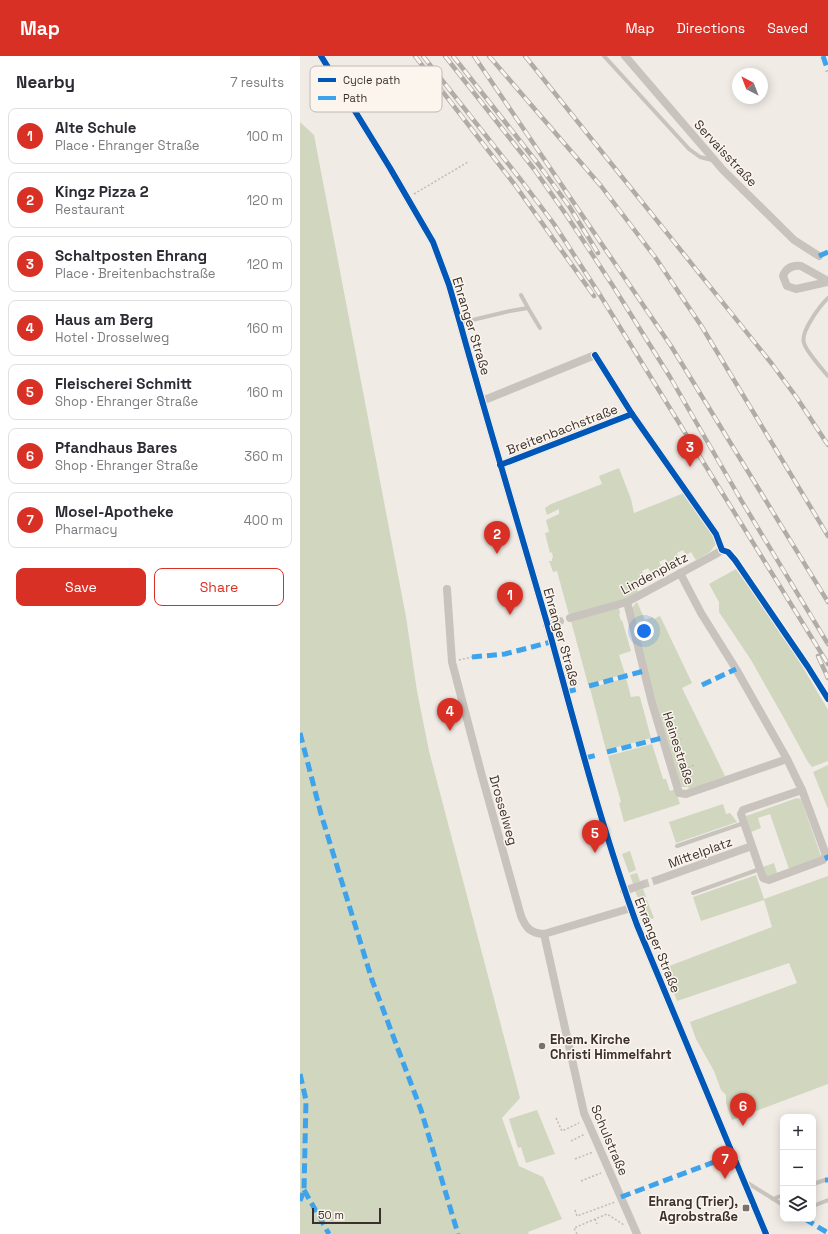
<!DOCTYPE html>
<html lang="en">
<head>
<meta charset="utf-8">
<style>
  :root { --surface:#fff; --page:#f7f7f7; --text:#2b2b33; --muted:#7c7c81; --line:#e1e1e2; --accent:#d93025 }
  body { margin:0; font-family:"Space Grotesk",sans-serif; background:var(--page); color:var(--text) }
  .controls { position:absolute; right:12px; bottom:12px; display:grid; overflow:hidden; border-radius:8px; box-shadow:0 2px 10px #0003 }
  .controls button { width:36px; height:36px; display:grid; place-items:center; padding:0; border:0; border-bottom:1px solid var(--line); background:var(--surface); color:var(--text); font:20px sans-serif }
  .compass { position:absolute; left:432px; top:12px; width:36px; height:36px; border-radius:50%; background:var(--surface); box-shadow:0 2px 10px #0003; rotate:318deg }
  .scale { position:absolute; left:12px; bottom:10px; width:69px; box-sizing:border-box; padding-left:4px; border:2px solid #3b302b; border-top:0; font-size:11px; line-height:14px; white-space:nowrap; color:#3b302b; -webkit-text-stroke:3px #fbf5ee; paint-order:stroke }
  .you { position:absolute; left:344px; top:575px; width:14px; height:14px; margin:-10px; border:3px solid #fff; border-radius:50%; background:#1a73e8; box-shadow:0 0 0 6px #1a73e833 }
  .badge { display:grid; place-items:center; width:26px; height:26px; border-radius:50%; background:var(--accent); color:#fff; font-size:13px; font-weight:700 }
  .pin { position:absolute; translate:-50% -33px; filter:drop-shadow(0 1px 2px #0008) }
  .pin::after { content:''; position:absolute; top:21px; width:14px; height:12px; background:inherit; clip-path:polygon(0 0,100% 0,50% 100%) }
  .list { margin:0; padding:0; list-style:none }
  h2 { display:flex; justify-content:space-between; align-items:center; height:52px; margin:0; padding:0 16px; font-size:17px }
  h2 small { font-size:13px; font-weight:400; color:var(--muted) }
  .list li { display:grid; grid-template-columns:26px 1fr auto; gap:12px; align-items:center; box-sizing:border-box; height:56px; margin:0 8px 8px; padding:0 8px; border:1px solid var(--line); border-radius:8px }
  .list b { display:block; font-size:15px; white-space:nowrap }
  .list p { margin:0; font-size:13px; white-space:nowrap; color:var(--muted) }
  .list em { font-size:13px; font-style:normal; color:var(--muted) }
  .actions { display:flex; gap:8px; padding:12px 16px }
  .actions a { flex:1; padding:9px 0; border:1px solid var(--accent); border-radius:8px; text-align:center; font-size:14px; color:var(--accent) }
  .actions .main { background:var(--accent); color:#fff }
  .icon { flex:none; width:22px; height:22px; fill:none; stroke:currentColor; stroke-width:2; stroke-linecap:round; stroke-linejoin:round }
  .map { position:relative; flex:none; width:528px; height:1178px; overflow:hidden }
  header { display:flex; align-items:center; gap:24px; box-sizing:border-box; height:56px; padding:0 20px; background:var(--accent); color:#fff }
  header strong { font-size:19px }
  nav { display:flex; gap:22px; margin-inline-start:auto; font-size:14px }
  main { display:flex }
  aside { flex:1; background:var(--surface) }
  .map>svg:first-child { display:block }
  .green { fill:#d1d6bf }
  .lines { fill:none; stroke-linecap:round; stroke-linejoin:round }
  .minor-tunnel { stroke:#ccc6c0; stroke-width:8; stroke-dasharray:8 4; stroke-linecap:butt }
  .path { stroke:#c2bbb6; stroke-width:1.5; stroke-dasharray:2 2; stroke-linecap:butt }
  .service { stroke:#c9c3be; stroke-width:4 }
  .minor { stroke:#c9c3be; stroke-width:8 }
  .rail-casing { stroke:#b1aca8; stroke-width:4.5 }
  .rail { stroke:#fbf5ee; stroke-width:3; stroke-dasharray:9; stroke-linecap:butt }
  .quiet { stroke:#3fa3eb; stroke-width:5; stroke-dasharray:10 5; stroke-linecap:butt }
  .cycleway-casing { stroke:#fbf5ee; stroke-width:8 }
  .cycleway { stroke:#0057b8; stroke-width:6 }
  .poi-dot { fill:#7a716c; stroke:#fbf5ee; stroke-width:1.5 }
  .labels { text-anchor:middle; stroke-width:3; stroke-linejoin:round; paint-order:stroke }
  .street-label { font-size:13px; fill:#3b302b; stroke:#fbf5ee }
  .poi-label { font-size:13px; font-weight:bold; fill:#3b302b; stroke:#fbf5ee; text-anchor:start }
  .key { fill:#fbf5ee; stroke:#c1bab4; stroke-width:1 }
  .key-label { font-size:11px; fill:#3b302b }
</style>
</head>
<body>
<header>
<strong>Map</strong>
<nav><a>Map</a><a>Directions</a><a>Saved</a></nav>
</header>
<main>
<aside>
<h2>Nearby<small>7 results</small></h2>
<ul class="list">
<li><span class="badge">1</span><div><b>Alte Schule</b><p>Place · Ehranger Straße</p></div><em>100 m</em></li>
<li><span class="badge">2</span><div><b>Kingz Pizza 2</b><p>Restaurant</p></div><em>120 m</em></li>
<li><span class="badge">3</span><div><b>Schaltposten Ehrang</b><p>Place · Breitenbachstraße</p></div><em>120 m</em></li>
<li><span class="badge">4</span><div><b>Haus am Berg</b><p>Hotel · Drosselweg</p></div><em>160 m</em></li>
<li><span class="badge">5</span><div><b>Fleischerei Schmitt</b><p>Shop · Ehranger Straße</p></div><em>160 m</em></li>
<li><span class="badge">6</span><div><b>Pfandhaus Bares</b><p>Shop · Ehranger Straße</p></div><em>360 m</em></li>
<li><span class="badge">7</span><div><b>Mosel-Apotheke</b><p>Pharmacy</p></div><em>400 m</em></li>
</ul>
<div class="actions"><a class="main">Save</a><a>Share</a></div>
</aside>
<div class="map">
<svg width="528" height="1178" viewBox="0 0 528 1178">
  <rect width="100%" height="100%" fill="#f0ebe5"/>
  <g class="green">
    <path d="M0 66 14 79 106 561 117 635 129 695 220 1042 202 1062 219 1110 243 1121 262 1163 228 1176 229 1178H0Z"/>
    <path d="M319 412 331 443 334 457 384 437 416 484V488L410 496 396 504 391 496 386 499 383 494 377 497 379 502 368 508 365 503 359 506 362 511 351 517 348 512 342 515 345 521 334 526 338 536 322 545 269 559 257 515 253 516 249 505H252V502H253L252 496 250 497 245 477 249 476 246 464 259 458V453L247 459 245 452 251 448 302 428 299 420Z"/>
    <path d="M436 513 481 574 528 654V705L512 711 508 706 485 664 451 604 419 556V546L409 528Z"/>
    <path d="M337 546 345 564 353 561 354 563 360 560 392 627 382 632 425 720 389 733 388 731H380L355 645 331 553Z"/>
    <path d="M319 552 320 557 319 558 321 565 322 564 331 595 319 599 325 618 288 628 271 565Z"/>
    <path d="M326 622 331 641 338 640 340 641 351 682 306 694 290 632Z"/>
    <path d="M352 688 363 723H366L370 735 375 733 380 748 324 766 319 747 321 746 308 700Z"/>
    <path d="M528 709V753L513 716Z"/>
    <path d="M497 742 501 743 521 800 520 802 471 820 465 819 463 811 474 807 477 817 489 813 470 758 458 762 461 772 451 776 446 760Z"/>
    <path d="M423 748 426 758 430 757 437 766 376 787 369 766Z"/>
    <path d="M330 795 336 814 329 817 322 798Z"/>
    <path d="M337 817 340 825 333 828 330 819Z"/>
    <path d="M456 819 464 843 528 820V1028L432 1064 426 1047V1039L421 1034 414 1015 396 983 390 966 497 927 489 907 377 945 364 912 472 871 464 844 401 865 393 841Z"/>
    <path d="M343 833 346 841 339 844 335 835Z"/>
    <path d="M347 844 354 862 346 865 339 846Z"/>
    <path d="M237 1054 255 1098 226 1107 221 1091 218 1092 209 1063Z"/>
  </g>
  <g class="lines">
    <path class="minor-tunnel" d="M341 829 357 824"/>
    <g class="path">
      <path d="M114 138 168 106"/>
      <path d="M159 604 172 601"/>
      <path d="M373 686 381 683"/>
      <path d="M381 715 394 709"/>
      <path d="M256 1062 262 1075 279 1067"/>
      <path d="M271 1085 285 1078"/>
      <path d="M275 1103 293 1096"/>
      <path d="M281 1125 301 1117"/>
      <path d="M275 1154 277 1160 315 1146"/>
      <path d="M295 1163 297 1168"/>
      <path d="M277 1178 274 1172 307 1158 324 1169"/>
    </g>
    <g class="service">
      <path d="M304 0 389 93 400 101 412 104"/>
      <path d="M528 242C520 250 500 276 504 287 506 295 522 313 528 320"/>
      <path d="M228 252 240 272"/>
      <path d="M160 267 210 255 228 252 221 239"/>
      <path d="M377 790 444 767"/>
      <path d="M393 837 460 813"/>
      <path d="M446 1126 483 1149"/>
      <path d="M513 1128 525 1124"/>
      <path d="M473 1143 483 1139"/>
      <path d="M513 1150 528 1144"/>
    </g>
    <g class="minor">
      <path d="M21 0 90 112 133 186 149 229 160 267C188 368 218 467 247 567 275 668 301 771 337 869L466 1178"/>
      <path d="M325 0 423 114 494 184 519 200"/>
      <path d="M528 225 501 210C492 209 486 212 483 220L487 230 496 233 528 226"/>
      <path d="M182 345 295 299 332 358 416 478 422 494 414 499 327 546 270 562"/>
      <path d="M200 409 332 358"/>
      <path d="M380 517 401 557 436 613 487 703 502 734"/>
      <path d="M147 533 152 606 182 720 221 860C226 872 230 877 244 878L331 852"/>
      <path d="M327 546 352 647 379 737 386 738 487 703"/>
      <path d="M247 569 260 565"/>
      <path d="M357 824 452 790 441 758 443 754 502 734 526 799 523 804 469 824 463 822 452 790"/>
      <path d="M324 835 341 829"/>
      <path d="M244 878 284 1057 337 1178"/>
    </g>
    <defs>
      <g id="rail">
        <path d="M115 0 215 129 294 240"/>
        <path d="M123 0 221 124 254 168 300 239 528 608"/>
        <path d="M145 0 234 113 267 160 313 230 370 321 441 444 528 588"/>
        <path d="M153 0 239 109 269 150 298 197"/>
        <path d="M174 0 371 290 528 546"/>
        <path d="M189 0 301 130 355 201 402 271 528 480"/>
        <path d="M225 0 472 308 497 342 528 389"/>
        <path d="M518 600 528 622"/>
      </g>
    </defs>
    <use href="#rail" class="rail-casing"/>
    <use href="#rail" class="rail"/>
    <g class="quiet">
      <path d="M523 0 528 15"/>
      <path d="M519 200 528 196"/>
      <path d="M172 601 205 598 251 586"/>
      <path d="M402 629 436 613"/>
      <path d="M289 630 344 615"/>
      <path d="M266 636 278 633"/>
      <path d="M0 677 21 758 72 924 121 1054 158 1178"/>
      <path d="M307 696 362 682"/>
      <path d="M285 702 297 699"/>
      <path d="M526 799 528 804"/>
      <path d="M0 1018 6 1044 4 1134 0 1145"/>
      <path d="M525 1124H528"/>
      <path d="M4 1134 29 1178"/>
      <path d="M321 1141 433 1099"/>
      <path d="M505 1163 528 1177"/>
    </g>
    <defs>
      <g id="cycleway">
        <path d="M21 0 90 112 133 186 149 229 160 267C188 368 218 467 247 567 275 668 301 771 337 869L466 1178"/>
        <path d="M295 299 332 358 416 478 422 494 428 496 435 504 508 611 528 643"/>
        <path d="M200 409 332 358"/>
      </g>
    </defs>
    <use href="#cycleway" class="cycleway-casing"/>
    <use href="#cycleway" class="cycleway"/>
  </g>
  <g class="poi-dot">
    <circle cx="242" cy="990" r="4"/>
    <rect x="442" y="1148" width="8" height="8" rx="2"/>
  </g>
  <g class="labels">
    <g class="street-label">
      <text transform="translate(426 97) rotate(47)" y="5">Servaisstraße</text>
      <text transform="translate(172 270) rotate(73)" y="5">Ehranger Straße</text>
      <text transform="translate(262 373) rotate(-21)" y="5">Breitenbachstraße</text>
      <text transform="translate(354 517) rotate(-28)" y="5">Lindenplatz</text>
      <text transform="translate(262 581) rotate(74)" y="5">Ehranger Straße</text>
      <text transform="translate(379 692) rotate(72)" y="5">Heinestraße</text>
      <text transform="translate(204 754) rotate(74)" y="5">Drosselweg</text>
      <text transform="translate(400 796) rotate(-20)" y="5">Mittelplatz</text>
      <text transform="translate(358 889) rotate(68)" y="5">Ehranger Straße</text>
      <text transform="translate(310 1084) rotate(67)" y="5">Schulstraße</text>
    </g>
    <g class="poi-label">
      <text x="250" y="988">Ehem. Kirche<tspan x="250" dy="15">Christi Himmelfahrt</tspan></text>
      <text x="438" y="1150" text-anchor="end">Ehrang (Trier),<tspan x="438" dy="15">Agrobstraße</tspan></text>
    </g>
  </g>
  <rect x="10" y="10" width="132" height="46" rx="6" class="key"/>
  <rect x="18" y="22" width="18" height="4" fill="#0057b8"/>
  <rect x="18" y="40" width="18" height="4" fill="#3fa3eb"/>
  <g class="key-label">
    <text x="43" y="28">Cycle path</text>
    <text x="43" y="46">Path</text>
  </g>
</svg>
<div class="controls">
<button>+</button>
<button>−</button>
<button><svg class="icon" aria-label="layers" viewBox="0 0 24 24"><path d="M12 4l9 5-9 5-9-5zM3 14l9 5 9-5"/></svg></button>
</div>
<svg class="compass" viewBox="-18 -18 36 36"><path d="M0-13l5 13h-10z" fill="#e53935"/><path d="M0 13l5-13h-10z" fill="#7c7c81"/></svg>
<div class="scale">50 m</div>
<div class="you"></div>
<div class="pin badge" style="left:210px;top:559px">1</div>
<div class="pin badge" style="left:197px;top:498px">2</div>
<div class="pin badge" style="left:390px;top:411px">3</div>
<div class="pin badge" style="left:150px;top:675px">4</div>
<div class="pin badge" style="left:295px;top:797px">5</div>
<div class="pin badge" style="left:443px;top:1070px">6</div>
<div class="pin badge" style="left:425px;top:1123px">7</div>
</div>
</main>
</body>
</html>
